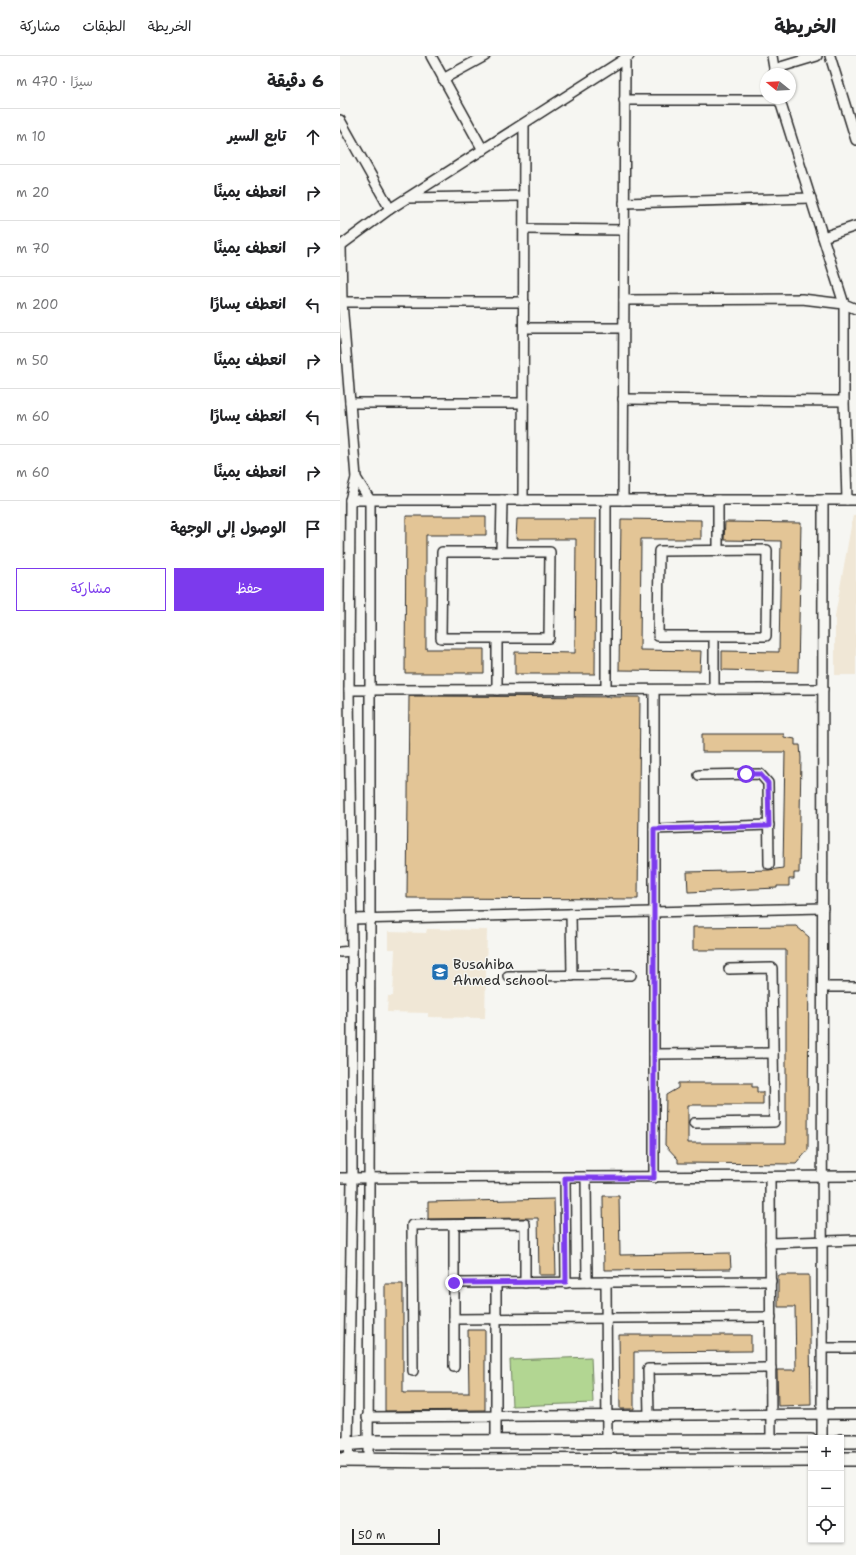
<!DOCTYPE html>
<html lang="ar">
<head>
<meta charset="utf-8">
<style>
  :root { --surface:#fff; --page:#f6f6f6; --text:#202124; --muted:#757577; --line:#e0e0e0; --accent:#7c3aed }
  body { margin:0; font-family:"Shantell Sans","Playpen Sans Arabic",sans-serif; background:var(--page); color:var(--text); direction:rtl }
  .controls { position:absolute; right:12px; bottom:12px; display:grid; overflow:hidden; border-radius:0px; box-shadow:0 1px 3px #0004 }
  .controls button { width:36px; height:36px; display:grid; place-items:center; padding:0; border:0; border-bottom:1px solid var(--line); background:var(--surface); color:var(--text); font:20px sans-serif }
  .compass { position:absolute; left:420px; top:12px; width:36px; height:36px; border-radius:50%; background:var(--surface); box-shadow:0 1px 3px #0004; rotate:288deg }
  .scale { position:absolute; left:12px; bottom:10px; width:88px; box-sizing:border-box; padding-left:4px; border:2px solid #2b2b2b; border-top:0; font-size:11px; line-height:14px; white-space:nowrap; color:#2b2b2b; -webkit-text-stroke:3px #f6f6f2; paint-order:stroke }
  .stop { position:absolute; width:12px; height:12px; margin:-9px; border:3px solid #7c3aed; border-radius:50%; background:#fff }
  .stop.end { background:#7c3aed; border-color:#fff; box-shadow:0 1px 4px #0008 }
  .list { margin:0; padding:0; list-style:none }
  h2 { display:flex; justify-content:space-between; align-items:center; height:52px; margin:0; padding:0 16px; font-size:17px }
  h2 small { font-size:13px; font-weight:400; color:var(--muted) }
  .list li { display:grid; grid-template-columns:26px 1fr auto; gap:12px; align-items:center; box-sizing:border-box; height:56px; padding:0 16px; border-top:1px solid var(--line) }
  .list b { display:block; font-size:15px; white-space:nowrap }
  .list em { font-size:13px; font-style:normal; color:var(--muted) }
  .actions { display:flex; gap:8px; padding:12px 16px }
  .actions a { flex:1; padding:9px 0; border:1px solid var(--accent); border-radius:0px; text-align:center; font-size:14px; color:var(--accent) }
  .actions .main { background:var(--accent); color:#fff }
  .icon { flex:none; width:22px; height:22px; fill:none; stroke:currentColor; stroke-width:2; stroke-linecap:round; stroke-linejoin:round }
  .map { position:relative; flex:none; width:516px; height:1499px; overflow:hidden; direction:ltr }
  header { display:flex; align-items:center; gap:24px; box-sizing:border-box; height:56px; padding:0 20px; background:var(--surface); border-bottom:1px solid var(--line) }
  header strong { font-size:19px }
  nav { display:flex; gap:22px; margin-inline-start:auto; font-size:14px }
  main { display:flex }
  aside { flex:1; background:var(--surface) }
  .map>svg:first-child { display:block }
  .built { fill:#f0e7d6 }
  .green { fill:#b2d692; stroke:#6e805e }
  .building { fill:#e3c596; stroke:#2b2b2b }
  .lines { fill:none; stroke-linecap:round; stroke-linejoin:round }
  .street-casing { stroke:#2b2b2b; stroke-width:12 }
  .secondary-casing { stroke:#2b2b2b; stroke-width:16 }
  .street { stroke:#f6f6f2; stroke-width:9 }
  .secondary { stroke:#f6f6f2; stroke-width:13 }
  .route { stroke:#7c3aed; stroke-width:5 }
  .labels { text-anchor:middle; stroke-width:3; stroke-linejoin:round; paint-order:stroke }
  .poi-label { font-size:14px; fill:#2b2b2b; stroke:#f6f6f2; text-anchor:start }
</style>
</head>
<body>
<header>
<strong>الخريطة</strong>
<nav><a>الخريطة</a><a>الطبقات</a><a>مشاركة</a></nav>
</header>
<main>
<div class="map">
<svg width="516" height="1499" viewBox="0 0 516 1499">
  <rect width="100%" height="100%" fill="#f6f6f2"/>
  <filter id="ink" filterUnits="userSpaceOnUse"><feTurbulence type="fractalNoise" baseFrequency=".025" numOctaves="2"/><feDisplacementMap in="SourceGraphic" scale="8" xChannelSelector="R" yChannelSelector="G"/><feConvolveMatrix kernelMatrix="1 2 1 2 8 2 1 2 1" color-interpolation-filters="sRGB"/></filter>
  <g filter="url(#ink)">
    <g class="built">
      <path d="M513 459H516V619H495V560Z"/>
      <path d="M87 873 147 874 145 962 88 961V957L47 956 48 940H53L55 893H48V876L86 877Z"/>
    </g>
    <path class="green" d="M251 1301 253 1347 172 1350 170 1304Z"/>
    <g class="building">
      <path d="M66 460H146V479H86V593H144V617H65Z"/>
      <path d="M177 463H256L255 618H175V596L235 597 236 483H176Z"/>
      <path d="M281 463 361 464V483H301L300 594 361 595 360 615 279 614Z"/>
      <path d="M385 466 461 467 458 616 382 614V595L439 596 441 485 384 484Z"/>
      <path d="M69 640 300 641 298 843 67 842Z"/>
      <path d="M362 678H444V681L455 683V689H460L461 702 459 817H454V823H449V830H437V832L348 836 347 816 429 814 443 812 445 696H362Z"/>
      <path d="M456 870 469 881 468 1094 456 1108 338 1107V1103L325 1089 326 1039 338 1032V1027H412V1031H417V1036H423V1049H348V1087H446V894H353V871Z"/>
      <path d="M263 1140H279L280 1199 390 1197 391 1213 264 1214Z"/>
      <path d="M214 1143 216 1219H199L198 1162 88 1163V1146Z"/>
      <path d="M438 1219H469L471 1349 438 1350 437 1314H456L455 1251H438Z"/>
      <path d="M45 1228H63V1337H129L128 1274H145V1354L45 1355Z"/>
      <path d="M279 1279H411V1295L294 1296V1353H280Z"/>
    </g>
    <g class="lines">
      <defs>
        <g id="street">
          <path d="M91 0 143 94"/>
          <path d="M432 0 435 18"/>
          <path d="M490 0 516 84"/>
          <path d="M434 13 477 0"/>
          <path d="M103 23 145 0"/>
          <path d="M439 42 504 248V345L507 444"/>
          <path d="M284 44H439"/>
          <path d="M0 64 50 153"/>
          <path d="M68 142 184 140"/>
          <path d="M284 147 471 142"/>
          <path d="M184 173 284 174"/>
          <path d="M483 181 516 170"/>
          <path d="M0 190 50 153 289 0"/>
          <path d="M1 190 2 246 16 422 10 444 9 634 12 895V1122L8 1388 9 1404"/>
          <path d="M284 244 462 243 504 248 516 253"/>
          <path d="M2 246H184"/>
          <path d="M184 272H283"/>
          <path d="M283 343 504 345"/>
          <path d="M10 347H183"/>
          <path d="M16 422 30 444V863L28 1405"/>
          <path d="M10 444H516"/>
          <path d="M183 444 184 68"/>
          <path d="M283 444 285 0"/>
          <path d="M378 495V444"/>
          <path d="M161 496 162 444"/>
          <path d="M9 634 483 633"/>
          <path d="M157 634V582H101L102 496H210L209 582H157"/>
          <path d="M266 634V444"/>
          <path d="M374 634V580H318L319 495 427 494 426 580H374"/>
          <path d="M359 719 420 718 428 727 429 808"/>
          <path d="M314 773 429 769"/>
          <path d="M231 858 232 920"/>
          <path d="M12 863 483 852"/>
          <path d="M0 896 12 895"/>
          <path d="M168 920 291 919"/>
          <path d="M483 931H516"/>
          <path d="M314 998 433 997"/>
          <path d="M354 1067 434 1066 432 912 389 913"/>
          <path d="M430 1121 431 1385"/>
          <path d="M0 1122 516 1120"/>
          <path d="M225 1122 226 1227"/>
          <path d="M246 1122 247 1226"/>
          <path d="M314 1122V634"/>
          <path d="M114 1169V1311"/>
          <path d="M430 1187 516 1184"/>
          <path d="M266 1226 267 1385"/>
          <path d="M114 1227 431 1225"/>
          <path d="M156 1227V1386"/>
          <path d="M114 1263 431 1261"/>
          <path d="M482 1292H516"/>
          <path d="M73 1315 72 1169 185 1168V1227"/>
          <path d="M309 1359 308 1313 431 1312"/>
          <path d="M27 1361 516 1358"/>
          <path d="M482 1382 483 444"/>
        </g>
        <g id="secondary">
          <path d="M501 1385H516"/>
          <path d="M0 1388 28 1386 471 1385"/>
          <path d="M501 1403H516"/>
          <path d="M0 1404 110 1405 471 1404"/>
        </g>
      </defs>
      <use href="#street" class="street-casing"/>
      <use href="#secondary" class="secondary-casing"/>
      <use href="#street" class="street"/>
      <use href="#secondary" class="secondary"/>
    </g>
  </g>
  <g class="lines" filter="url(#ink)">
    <path class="route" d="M114 1227 226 1226 225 1122H314V773L429 770 428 727 420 718H406"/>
  </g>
  <defs>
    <symbol id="school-square" viewBox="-11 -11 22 22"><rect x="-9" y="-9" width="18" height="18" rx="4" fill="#1f6fb2" stroke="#f6f6f2"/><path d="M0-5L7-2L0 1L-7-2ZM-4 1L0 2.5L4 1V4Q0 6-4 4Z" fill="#fff"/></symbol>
  </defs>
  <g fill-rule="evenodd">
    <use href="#school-square" x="90" y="906" width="20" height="20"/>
  </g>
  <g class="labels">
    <g class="poi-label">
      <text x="113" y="913">Busahiba<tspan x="113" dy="16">Ahmed school</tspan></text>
    </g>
  </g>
</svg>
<div class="controls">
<button>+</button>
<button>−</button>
<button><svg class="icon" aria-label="locate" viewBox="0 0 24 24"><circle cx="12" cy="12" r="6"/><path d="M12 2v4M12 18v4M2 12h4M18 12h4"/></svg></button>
</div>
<svg class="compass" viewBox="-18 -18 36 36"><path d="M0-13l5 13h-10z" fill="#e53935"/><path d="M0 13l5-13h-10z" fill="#757577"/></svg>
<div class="scale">50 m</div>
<div class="stop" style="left:406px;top:718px"></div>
<div class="stop end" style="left:114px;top:1227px"></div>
</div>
<aside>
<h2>6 دقيقة<small>سيرًا · 470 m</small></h2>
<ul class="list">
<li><svg class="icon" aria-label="ahead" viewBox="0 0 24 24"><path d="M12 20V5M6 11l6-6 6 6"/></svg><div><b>تابع السير</b></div><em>10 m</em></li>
<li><svg class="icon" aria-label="right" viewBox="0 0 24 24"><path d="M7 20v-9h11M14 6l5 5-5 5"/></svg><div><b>انعطف يمينًا</b></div><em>20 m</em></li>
<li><svg class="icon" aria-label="right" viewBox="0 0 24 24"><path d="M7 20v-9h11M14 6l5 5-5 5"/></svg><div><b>انعطف يمينًا</b></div><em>70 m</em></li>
<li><svg class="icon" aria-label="left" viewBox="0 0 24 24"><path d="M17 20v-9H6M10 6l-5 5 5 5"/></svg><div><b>انعطف يسارًا</b></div><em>200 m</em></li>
<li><svg class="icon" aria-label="right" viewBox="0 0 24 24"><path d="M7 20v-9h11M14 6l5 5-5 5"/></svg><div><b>انعطف يمينًا</b></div><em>50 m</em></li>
<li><svg class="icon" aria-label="left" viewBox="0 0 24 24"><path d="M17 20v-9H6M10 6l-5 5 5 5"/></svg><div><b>انعطف يسارًا</b></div><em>60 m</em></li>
<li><svg class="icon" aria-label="right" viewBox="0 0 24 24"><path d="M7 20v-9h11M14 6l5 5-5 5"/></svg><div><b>انعطف يمينًا</b></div><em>60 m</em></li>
<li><svg class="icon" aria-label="arrive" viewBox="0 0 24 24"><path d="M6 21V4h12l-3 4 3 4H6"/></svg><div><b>الوصول إلى الوجهة</b></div></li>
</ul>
<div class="actions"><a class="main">حفظ</a><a>مشاركة</a></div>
</aside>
</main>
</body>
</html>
